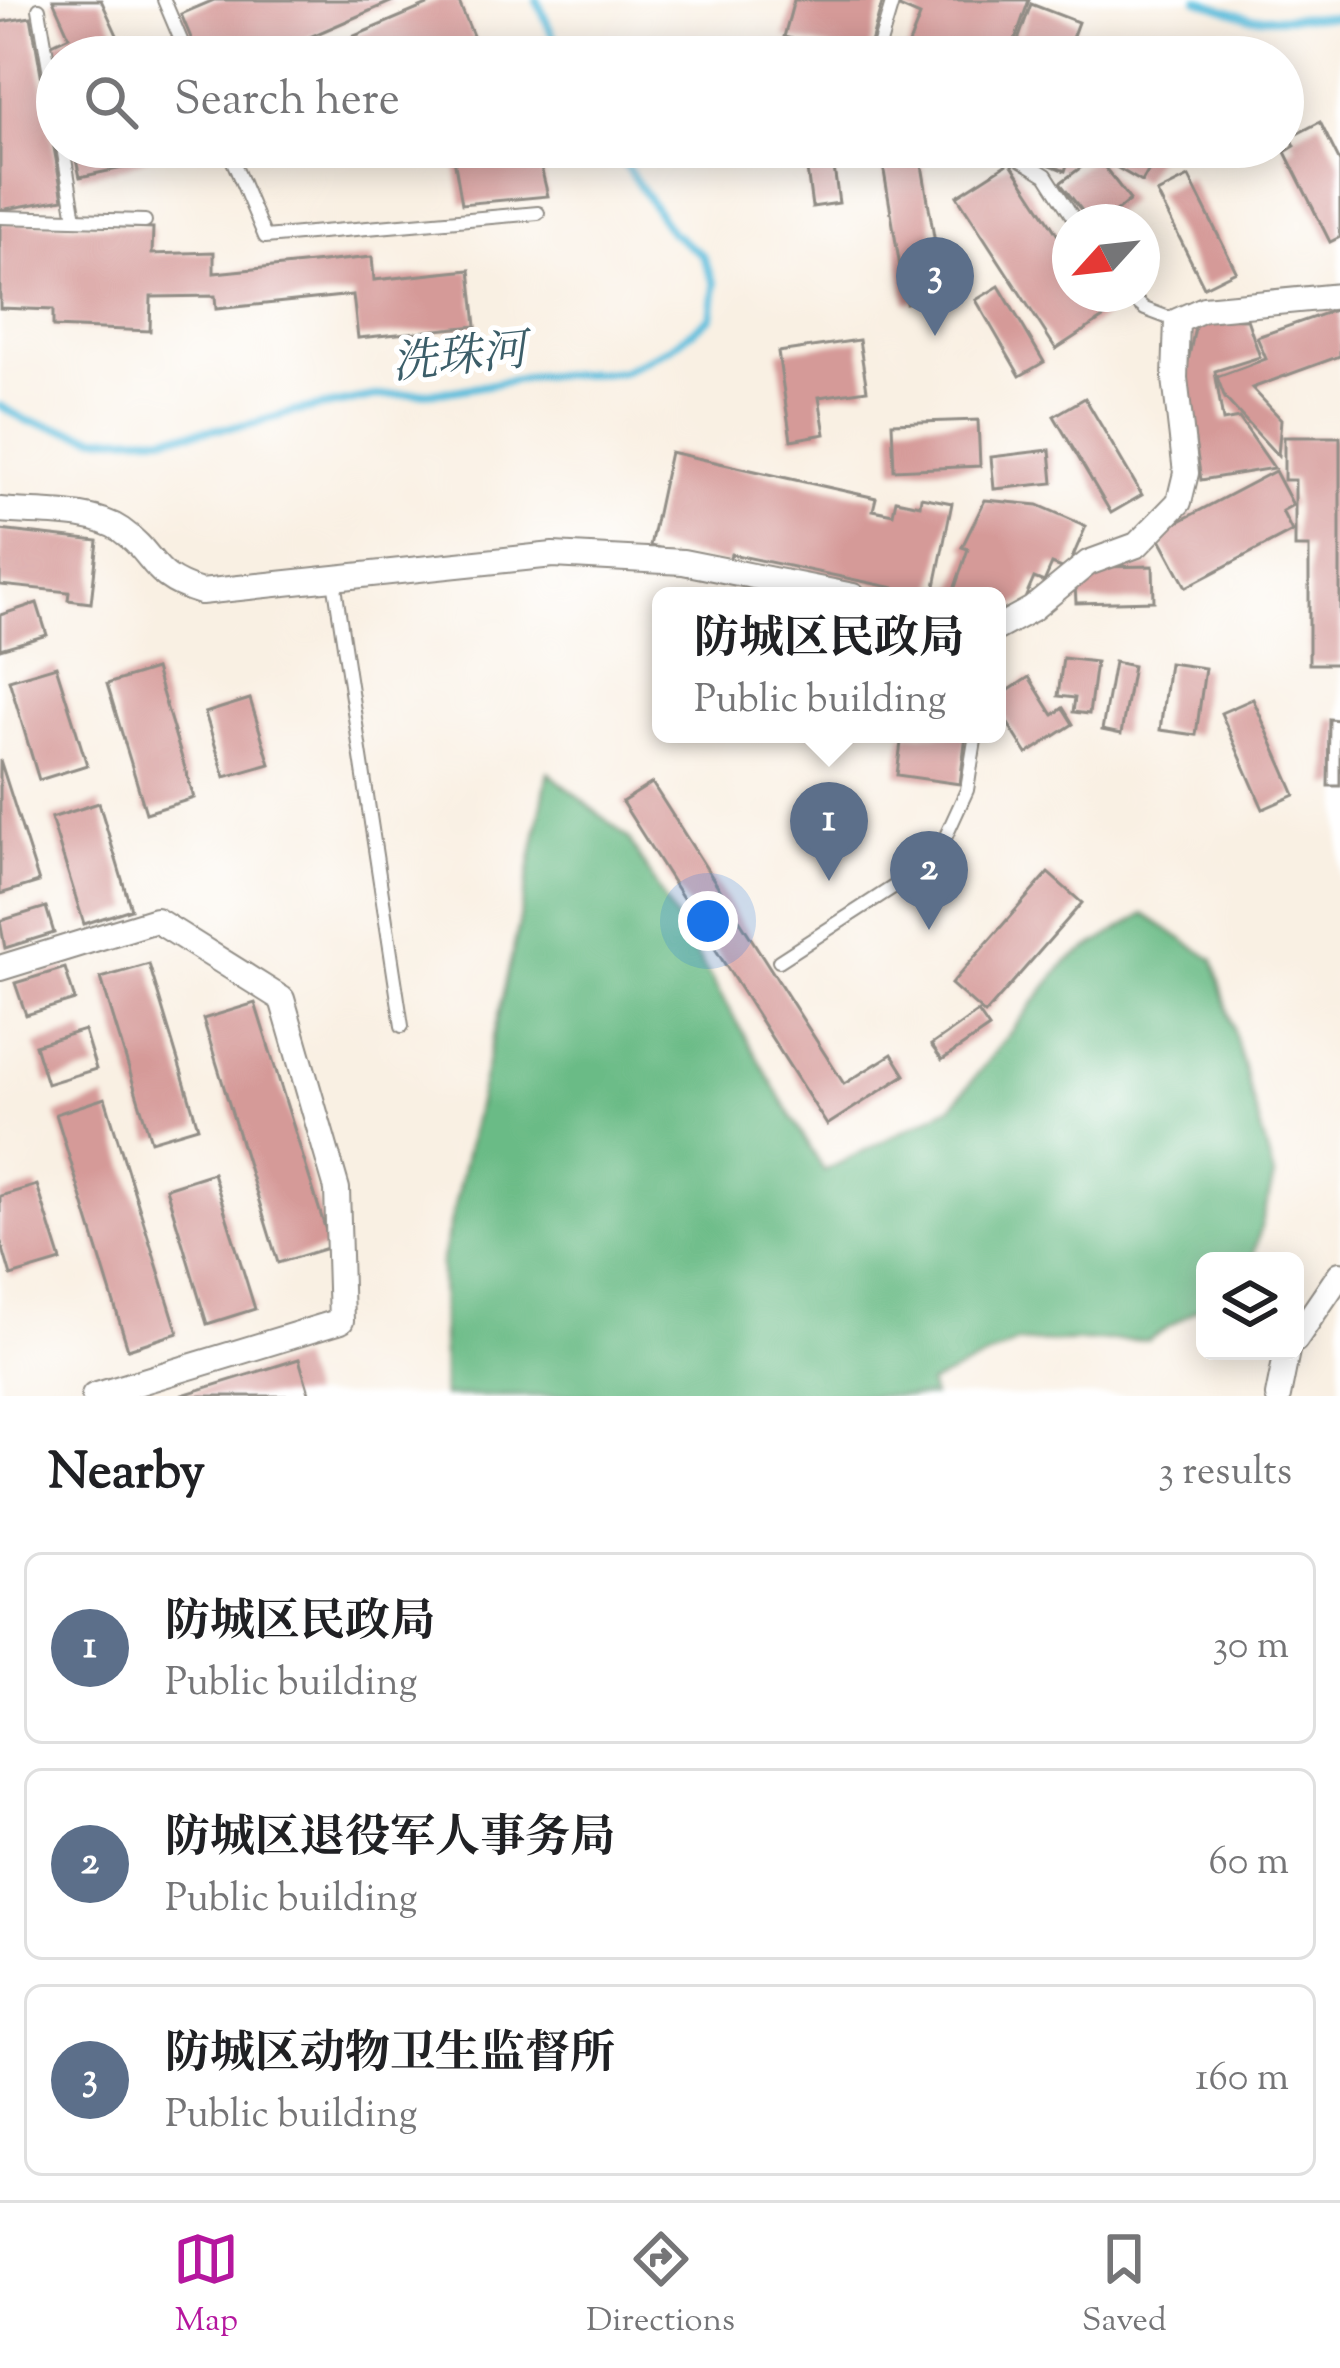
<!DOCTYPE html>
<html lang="en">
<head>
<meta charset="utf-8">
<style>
  :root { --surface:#fff; --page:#f2f2f2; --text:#202124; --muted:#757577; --line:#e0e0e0; --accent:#b5179e }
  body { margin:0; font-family:"Sorts Mill Goudy","Noto Serif SC",serif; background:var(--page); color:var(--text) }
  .controls { position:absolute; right:36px; bottom:36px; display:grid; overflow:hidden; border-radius:18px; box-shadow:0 6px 30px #0003 }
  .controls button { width:108px; height:108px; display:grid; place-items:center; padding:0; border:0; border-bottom:3px solid var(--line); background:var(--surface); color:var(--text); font:60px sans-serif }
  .compass { position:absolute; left:1052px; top:204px; width:108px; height:108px; border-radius:50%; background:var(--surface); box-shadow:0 6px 30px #0003; rotate:243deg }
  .you { position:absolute; left:708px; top:921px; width:42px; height:42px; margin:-30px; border:9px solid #fff; border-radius:50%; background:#1a73e8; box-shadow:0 0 0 18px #1a73e833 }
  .badge { display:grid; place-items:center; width:78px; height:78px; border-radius:50%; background:var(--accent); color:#fff; font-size:39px; font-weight:700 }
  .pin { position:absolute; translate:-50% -99px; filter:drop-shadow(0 3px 6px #0008) }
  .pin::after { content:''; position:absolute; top:63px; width:42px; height:36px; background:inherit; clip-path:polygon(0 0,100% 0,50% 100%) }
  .popup { position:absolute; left:652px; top:587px; width:354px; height:156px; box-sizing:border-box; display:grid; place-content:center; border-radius:18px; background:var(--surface); filter:drop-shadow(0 3px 9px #0005); font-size:39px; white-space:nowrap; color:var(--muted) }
  .popup b { font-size:45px; color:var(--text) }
  .popup::after { content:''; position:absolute; left:50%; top:100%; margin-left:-24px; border:24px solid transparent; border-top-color:var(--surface) }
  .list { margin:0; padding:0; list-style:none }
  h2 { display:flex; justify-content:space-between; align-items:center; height:156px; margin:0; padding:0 48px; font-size:51px }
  h2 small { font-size:39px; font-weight:400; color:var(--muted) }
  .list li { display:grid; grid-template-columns:78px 1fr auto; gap:36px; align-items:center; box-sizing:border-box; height:192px; margin:0 24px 24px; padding:0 24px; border:3px solid var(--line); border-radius:18px }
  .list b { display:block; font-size:45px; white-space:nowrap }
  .list p { margin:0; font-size:39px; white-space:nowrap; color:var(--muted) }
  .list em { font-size:39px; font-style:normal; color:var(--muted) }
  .icon { flex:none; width:66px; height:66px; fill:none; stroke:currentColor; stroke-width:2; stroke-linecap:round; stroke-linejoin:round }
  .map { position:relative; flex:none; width:1340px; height:1396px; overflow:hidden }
  .search { position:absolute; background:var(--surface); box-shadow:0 6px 30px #0003; left:36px; right:36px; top:36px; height:132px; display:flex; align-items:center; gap:30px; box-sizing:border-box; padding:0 42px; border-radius:66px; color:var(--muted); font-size:45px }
  .sheet { height:804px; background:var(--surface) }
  nav { display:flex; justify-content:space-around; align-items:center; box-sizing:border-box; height:168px; border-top:3px solid var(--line); background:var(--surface); font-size:33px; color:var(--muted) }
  nav a { display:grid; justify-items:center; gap:6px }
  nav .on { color:var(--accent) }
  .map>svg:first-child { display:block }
  .forest { fill:#6bbb86; stroke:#4b7358; stroke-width:3 }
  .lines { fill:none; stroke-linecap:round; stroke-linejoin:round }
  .stream { stroke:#5dbedc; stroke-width:8 }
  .building { fill:#d59a98 }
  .service-casing { stroke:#928e87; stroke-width:16 }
  .minor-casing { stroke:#928e87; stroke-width:28 }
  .service { stroke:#fff; stroke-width:12 }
  .minor { stroke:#fff; stroke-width:24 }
  .labels { text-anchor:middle; stroke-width:10; stroke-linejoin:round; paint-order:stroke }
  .water-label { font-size:45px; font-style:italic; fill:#3c5e69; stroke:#fff }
</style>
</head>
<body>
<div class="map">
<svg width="1340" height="1396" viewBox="0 0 1340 1396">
  <rect width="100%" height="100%" fill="#fff"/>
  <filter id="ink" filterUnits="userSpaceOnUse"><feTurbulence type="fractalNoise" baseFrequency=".00833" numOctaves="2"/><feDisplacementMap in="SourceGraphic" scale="24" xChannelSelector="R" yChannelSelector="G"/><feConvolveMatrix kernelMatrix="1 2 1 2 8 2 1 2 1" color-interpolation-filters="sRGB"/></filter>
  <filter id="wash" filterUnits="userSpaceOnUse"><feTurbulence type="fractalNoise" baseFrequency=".004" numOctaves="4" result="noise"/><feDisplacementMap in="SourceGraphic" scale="48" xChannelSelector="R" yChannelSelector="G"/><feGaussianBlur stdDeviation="2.7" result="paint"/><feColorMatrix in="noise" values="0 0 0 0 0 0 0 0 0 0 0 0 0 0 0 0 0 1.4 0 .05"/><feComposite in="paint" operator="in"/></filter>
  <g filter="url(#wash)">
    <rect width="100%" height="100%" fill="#f9f0e3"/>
    <path class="forest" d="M548 772 628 838 824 1171 952 1106 1066 962 1144 914 1214 960 1274 1177 1252 1261H1205V1304L1148 1340 1017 1343 929 1384 933 1396H443L441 1264 519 924Z"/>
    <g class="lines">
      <g class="stream">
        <path d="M537 0 562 57"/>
        <path d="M1198 0 1250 18 1340 17"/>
        <path d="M0 406 28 421 96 437 165 436 248 425 293 412 378 396 454 391 536 376 621 372 671 347 711 317 715 284 702 255 671 232 613 147"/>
      </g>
    </g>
    <g id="blocks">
      <g class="building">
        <path d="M53 0H101L127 57H57L55 68 50 45 69 36Z"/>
        <path d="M214 0H395L282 49 285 57H199L181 14Z"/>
        <path d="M439 0H458L479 50 495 45 500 57H305Z"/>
        <path d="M794 0H883L867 57 784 37Z"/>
        <path d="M902 0H1029L1009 57H904L920 16 899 7Z"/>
        <path d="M1031 4 1078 22 1065 57H1012Z"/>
        <path d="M31 17 63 199 0 210V22Z"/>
        <path d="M1166 38 1200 57H1154Z"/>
        <path d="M1320 122 1340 162V237L1330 242 1285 152 1295 146 1291 137Z"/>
        <path d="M73 147H172L127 167 80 177Z"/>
        <path d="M452 147H536L548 196 462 204Z"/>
        <path d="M804 147H831L839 203 812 207Z"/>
        <path d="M880 147H919L944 297 906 303Z"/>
        <path d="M1022 147H1073L1065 171 1043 162 1045 156Z"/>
        <path d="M1103 147H1162L1142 182 1097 156Z"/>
        <path d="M1096 156 1130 200 1103 222H1091L1060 183Z"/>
        <path d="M1010 162 1070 254V294H1096L1109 314 1056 349 957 196Z"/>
        <path d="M1189 177 1236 271 1204 287 1157 193Z"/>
        <path d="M0 222 153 228 152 254 214 252V273L372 257 374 280 470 270 476 326 358 338 353 295 216 309 215 296 151 297 150 331 53 327V310L0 308Z"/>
        <path d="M999 286 1044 362 1020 376 976 300Z"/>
        <path d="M1340 308V356L1252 388 1281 419 1278 456 1225 398 1217 377 1266 359 1257 337Z"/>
        <path d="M1197 318 1247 319 1260 357 1215 371 1223 421 1239 418 1274 468 1201 480 1185 376Z"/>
        <path d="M859 340 867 390 819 397 825 434 791 440 778 352Z"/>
        <path d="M1085 398 1142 495 1111 513 1054 416Z"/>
        <path d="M978 420 980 466 894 470 892 423Z"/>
        <path d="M1284 437H1340V664H1309V547H1295V480H1284Z"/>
        <path d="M1050 450 1053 483 994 489 991 457Z"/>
        <path d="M670 452 876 498 873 510 893 514 896 500 920 505 921 497 952 503 933 596 731 554 728 563 650 546Z"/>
        <path d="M1275 471 1293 505 1282 511 1292 531 1186 587 1157 533Z"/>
        <path d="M985 500 1038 505 1086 526 1067 570 1052 564 1044 582 1034 578 1024 601 997 616V596H952L968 549 962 547Z"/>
        <path d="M0 530 98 541 91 603 68 600 69 592 0 585Z"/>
        <path d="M1153 566 1154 601 1076 603 1075 584 1099 567Z"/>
        <path d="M37 603 47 635 0 649V615Z"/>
        <path d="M1063 658 1096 662 1089 714 1073 712 1075 698 1058 696Z"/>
        <path d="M1114 662 1133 666 1121 734 1102 730Z"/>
        <path d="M1169 663 1205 668 1196 735 1160 730Z"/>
        <path d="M56 666 87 765 39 780 9 680Z"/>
        <path d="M155 669 194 798 146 813 107 684Z"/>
        <path d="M1029 677 1053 715 1063 708 1073 724 1027 754 997 706V698Z"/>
        <path d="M250 699 270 764 225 777 205 713Z"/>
        <path d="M1253 699 1295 795 1263 809 1221 713Z"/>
        <path d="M1329 719 1340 720V786H1328Z"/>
        <path d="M902 734H966L960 784 897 775Z"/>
        <path d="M0 760 39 882 0 894Z"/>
        <path d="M652 783 844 1084 892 1054 905 1075 827 1125 622 802Z"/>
        <path d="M99 803 131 909 84 924 51 818Z"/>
        <path d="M1048 873 1082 903 985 1014 951 984Z"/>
        <path d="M46 907 54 933 5 948 0 921Z"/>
        <path d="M149 964 198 1127 151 1141 101 978Z"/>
        <path d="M65 968 75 1000 26 1015 15 983Z"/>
        <path d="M255 1003 331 1247 278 1263 203 1019Z"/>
        <path d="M978 1012 989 1028 942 1060 931 1045Z"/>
        <path d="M84 1030 96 1069 47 1084 35 1045Z"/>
        <path d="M105 1098 178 1333 128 1349 56 1114Z"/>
        <path d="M213 1173 255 1309 207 1324 166 1188Z"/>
        <path d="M37 1185 61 1261 11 1276 0 1239V1196Z"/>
        <path d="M299 1359 310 1396H182V1395Z"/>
      </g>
    </g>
  </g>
  <g filter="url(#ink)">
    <use href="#blocks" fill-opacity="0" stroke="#928e87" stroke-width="3"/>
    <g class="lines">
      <defs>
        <g id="service">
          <path d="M164 0 188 57"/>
          <path d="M39 9 57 114"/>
          <path d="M876 57 893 0"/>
          <path d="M63 147 75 219"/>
          <path d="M227 147 265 237 538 213"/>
          <path d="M1000 147 1046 175 1076 222"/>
          <path d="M0 217 145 221"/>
          <path d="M1127 294 1145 309 1177 321"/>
          <path d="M334 580 402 1026"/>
          <path d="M779 961 935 860 967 790 976 734"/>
        </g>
        <g id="minor">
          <path d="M0 510C36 514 90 509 121 530 158 556 148 576 201 592L553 555 683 562 853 596"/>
          <path d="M997 628 1032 609 1088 563 1137 545 1179 502 1186 473 1175 378 1177 321 1204 309 1340 296"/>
          <path d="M0 968 156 920 282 999 337 1189 341 1321 94 1396"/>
          <path d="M1295 1340 1340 1274"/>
          <path d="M1278 1396 1287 1351"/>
        </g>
      </defs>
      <use href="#service" class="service-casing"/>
      <use href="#minor" class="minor-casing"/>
      <use href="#service" class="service"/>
      <use href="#minor" class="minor"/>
    </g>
  </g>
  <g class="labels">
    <g class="water-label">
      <text transform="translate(459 355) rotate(-6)" y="16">洗珠河</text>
    </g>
  </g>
</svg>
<div class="controls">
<button><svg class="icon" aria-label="layers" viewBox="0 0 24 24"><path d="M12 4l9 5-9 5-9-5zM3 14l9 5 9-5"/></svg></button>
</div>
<svg class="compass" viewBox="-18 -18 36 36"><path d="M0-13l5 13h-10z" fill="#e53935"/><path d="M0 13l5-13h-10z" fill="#757577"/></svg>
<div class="you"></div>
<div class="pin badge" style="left:829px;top:881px;background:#5c6f8a">1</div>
<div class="popup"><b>防城区民政局</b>Public building</div>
<div class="pin badge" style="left:929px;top:930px;background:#5c6f8a">2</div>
<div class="pin badge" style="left:935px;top:336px;background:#5c6f8a">3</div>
<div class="search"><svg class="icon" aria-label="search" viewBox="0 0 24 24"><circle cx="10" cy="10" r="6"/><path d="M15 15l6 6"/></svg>Search here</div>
</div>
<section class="sheet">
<h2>Nearby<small>3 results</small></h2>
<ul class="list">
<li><span class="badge" style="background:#5c6f8a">1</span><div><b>防城区民政局</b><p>Public building</p></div><em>30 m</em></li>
<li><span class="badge" style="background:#5c6f8a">2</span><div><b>防城区退役军人事务局</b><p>Public building</p></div><em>60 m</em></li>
<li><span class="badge" style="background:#5c6f8a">3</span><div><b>防城区动物卫生监督所</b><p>Public building</p></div><em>160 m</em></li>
</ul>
</section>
<nav>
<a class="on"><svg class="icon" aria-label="map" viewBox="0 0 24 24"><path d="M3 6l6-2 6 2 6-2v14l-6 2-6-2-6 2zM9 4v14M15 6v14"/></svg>Map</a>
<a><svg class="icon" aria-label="directions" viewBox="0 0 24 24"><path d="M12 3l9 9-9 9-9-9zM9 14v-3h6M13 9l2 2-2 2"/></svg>Directions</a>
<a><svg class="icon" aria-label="saved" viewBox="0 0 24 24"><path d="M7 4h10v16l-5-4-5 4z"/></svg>Saved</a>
</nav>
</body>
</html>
